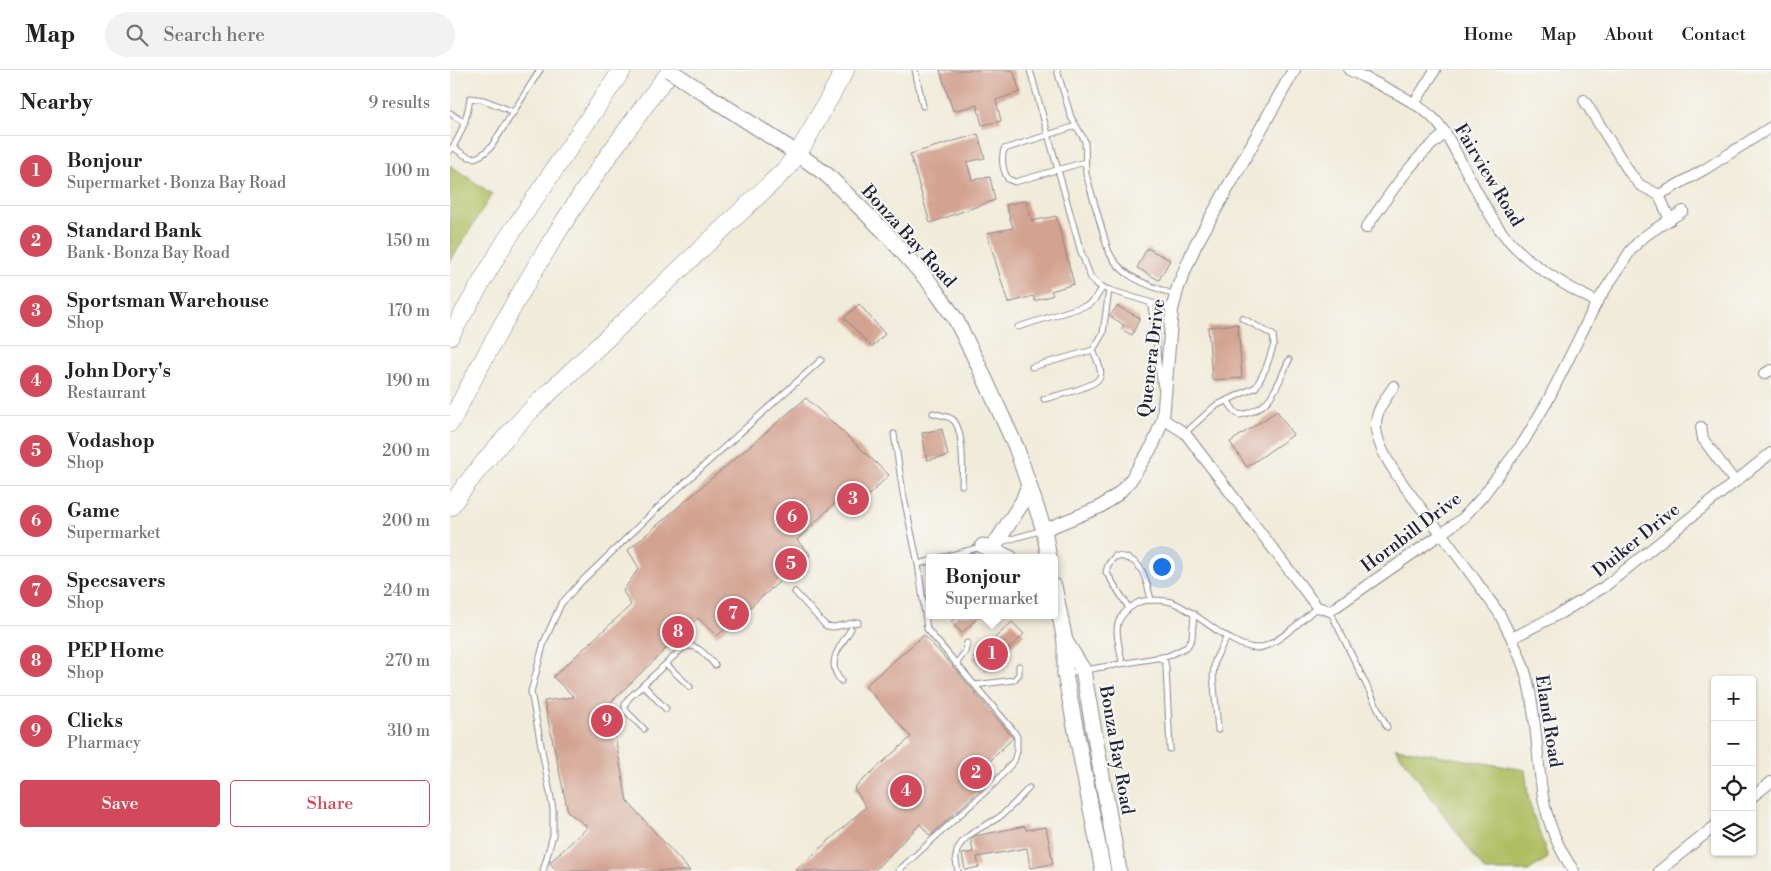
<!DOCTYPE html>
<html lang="en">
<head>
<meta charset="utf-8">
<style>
  :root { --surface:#fff; --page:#f2f2f2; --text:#202124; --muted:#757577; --line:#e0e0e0; --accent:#d1495b }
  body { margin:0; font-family:"Libre Bodoni",serif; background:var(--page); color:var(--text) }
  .controls { position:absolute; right:15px; bottom:15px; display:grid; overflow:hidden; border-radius:5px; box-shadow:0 1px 4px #0004 }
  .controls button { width:45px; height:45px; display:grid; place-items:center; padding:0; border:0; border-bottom:1px solid var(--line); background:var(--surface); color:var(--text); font:25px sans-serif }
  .you { position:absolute; left:711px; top:496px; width:18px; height:18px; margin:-12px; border:4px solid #fff; border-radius:50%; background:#1a73e8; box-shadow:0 0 0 8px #1a73e833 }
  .badge { display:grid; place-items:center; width:32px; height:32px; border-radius:50%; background:var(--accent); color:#fff; font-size:16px; font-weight:700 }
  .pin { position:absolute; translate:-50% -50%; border:2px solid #fff; box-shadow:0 1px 5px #0006 }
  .popup { position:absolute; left:476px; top:484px; width:132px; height:65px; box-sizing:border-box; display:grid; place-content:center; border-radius:5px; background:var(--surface); filter:drop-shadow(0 1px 4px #0005); font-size:16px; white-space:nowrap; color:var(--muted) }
  .popup b { font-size:19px; color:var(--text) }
  .popup::after { content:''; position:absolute; left:50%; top:100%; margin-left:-10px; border:10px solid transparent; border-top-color:var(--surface) }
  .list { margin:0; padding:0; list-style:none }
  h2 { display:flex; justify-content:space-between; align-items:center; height:65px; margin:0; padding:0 20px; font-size:21px }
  h2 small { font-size:16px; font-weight:400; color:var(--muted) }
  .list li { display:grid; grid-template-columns:32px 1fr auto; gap:15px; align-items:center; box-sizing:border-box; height:70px; padding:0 20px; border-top:1px solid var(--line) }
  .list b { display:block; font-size:19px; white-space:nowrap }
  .list p { margin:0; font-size:16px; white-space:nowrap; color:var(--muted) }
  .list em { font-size:16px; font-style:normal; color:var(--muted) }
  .actions { display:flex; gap:10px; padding:15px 20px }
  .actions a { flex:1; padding:11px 0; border:1px solid var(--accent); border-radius:5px; text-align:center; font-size:18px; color:var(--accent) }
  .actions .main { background:var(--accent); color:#fff }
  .icon { flex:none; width:28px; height:28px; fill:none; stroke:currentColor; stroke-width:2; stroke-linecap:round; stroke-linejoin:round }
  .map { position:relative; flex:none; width:1321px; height:801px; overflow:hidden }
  header { display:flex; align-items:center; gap:30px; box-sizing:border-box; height:70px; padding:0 25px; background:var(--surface); border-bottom:1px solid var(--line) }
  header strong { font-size:24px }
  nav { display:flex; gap:28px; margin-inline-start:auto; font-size:18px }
  .search { width:350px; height:45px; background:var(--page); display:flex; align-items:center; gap:12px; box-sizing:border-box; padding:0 18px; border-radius:28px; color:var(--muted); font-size:19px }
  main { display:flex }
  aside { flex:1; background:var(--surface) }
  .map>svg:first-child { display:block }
  .green { fill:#afbe60; stroke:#68704e }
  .building { fill:#d3a290 }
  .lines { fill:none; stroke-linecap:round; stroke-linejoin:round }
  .service-casing { stroke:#8a868a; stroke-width:7 }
  .minor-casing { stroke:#8a868a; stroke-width:12 }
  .tertiary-casing { stroke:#8a868a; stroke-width:14 }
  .primary-casing { stroke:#8a868a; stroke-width:17 }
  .motorway-casing { stroke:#8a868a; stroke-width:19 }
  .service { stroke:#fff; stroke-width:5 }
  .minor { stroke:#fff; stroke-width:10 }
  .tertiary { stroke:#fff; stroke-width:12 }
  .primary { stroke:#fff; stroke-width:15 }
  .motorway { stroke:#fff; stroke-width:18 }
  .primary-bridge-casing { stroke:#8a868a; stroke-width:17; stroke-linecap:butt }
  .primary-bridge { stroke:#fff; stroke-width:15 }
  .labels { text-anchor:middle; stroke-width:4.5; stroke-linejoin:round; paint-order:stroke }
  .street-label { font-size:18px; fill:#22223b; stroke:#f6f6f2 }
</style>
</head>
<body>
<header>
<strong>Map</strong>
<div class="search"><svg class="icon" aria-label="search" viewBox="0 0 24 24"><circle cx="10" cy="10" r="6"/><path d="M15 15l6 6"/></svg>Search here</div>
<nav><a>Home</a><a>Map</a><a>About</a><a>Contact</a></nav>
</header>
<main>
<aside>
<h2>Nearby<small>9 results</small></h2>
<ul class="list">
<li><span class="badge">1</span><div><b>Bonjour</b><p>Supermarket · Bonza Bay Road</p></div><em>100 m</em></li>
<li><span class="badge">2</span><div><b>Standard Bank</b><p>Bank · Bonza Bay Road</p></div><em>150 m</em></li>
<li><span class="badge">3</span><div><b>Sportsman Warehouse</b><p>Shop</p></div><em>170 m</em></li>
<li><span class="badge">4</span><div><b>John Dory's</b><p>Restaurant</p></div><em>190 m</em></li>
<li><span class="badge">5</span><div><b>Vodashop</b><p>Shop</p></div><em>200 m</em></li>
<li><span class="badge">6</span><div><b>Game</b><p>Supermarket</p></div><em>200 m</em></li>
<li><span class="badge">7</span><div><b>Specsavers</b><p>Shop</p></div><em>240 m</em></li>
<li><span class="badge">8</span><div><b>PEP Home</b><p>Shop</p></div><em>270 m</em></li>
<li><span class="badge">9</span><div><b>Clicks</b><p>Pharmacy</p></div><em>310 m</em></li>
</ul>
<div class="actions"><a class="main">Save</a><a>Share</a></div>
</aside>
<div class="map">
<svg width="1321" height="801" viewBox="0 0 1321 801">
  <rect width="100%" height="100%" fill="#f6f6f2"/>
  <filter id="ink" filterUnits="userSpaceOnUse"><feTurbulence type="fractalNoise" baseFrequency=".02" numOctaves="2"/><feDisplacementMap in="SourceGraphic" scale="10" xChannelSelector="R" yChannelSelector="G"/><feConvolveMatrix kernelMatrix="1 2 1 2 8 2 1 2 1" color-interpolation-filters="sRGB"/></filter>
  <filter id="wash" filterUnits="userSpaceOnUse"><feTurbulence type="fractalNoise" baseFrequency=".0096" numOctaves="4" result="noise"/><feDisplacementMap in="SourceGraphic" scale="20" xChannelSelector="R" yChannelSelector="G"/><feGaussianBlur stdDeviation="1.12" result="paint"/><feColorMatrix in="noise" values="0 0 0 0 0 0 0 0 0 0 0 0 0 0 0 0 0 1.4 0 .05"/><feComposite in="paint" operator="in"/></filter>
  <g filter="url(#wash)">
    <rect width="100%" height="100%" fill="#f1ebd9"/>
    <g class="green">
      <path d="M0 95 42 124 0 192Z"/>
      <path d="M945 678 1075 700 1079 732 1098 788 1078 801H1035Z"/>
    </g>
    <g id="blocks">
      <g class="building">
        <path d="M490 0H563L570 22 546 30 551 51 532 55 527 35 503 41Z"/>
        <path d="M528 64 535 88 517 92 522 110 540 107 545 130 480 153 460 84Z"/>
        <path d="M576 130 582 151 606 146 624 214 601 221 603 225 585 231 583 226 558 233 537 163 563 158 556 135Z"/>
        <path d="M697 178 720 190 709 210 687 198Z"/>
        <path d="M409 234 435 264 422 277 394 248Z"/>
        <path d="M667 236 690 248 682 265 671 259 674 255 660 246Z"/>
        <path d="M788 254 792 308 762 310 758 257Z"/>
        <path d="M356 328 439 405 402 442 389 429 347 470 360 485 267 566 248 548 159 634 177 731 240 801H107L100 793V792L138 757 118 742 94 631 124 627 103 607 181 535 173 521 189 498 178 480Z"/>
        <path d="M827 341 843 365 797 397 780 372Z"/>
        <path d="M492 359 498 386 477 390 472 363Z"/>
        <path d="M508 545H531L512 563 501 552Z"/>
        <path d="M562 552 574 564 536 601 523 588Z"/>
        <path d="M474 565 506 600 563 668 534 697 542 709 480 766 470 754 424 801H345L416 737 404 718 461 667 415 616Z"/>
        <path d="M575 756 576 760 596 757 603 794 580 798 577 778 527 787 529 797 515 800 512 784 523 782 521 770 525 766Z"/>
      </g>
    </g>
  </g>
  <g filter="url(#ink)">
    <use href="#blocks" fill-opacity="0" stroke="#8a868a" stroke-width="1"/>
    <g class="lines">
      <defs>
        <g id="service">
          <path d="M465 0 473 36"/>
          <path d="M580 0 631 182 641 208 648 215 656 219 722 239"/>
          <path d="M607 0 621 47 635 71 636 104 658 180C670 208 699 215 725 225"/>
          <path d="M0 43 15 53"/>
          <path d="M626 56 554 79C551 90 552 99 558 109L565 112 635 92"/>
          <path d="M3 77C20 90 25 93 41 77L90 0"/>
          <path d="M0 81C12 65 17 48 20 28L34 30 64 42"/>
          <path d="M700 233C708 261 706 289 711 317"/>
          <path d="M568 257 638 235 645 229 653 217"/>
          <path d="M582 297 643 280 653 263 659 220"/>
          <path d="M594 329C605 326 646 317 650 307 653 299 645 287 643 280"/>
          <path d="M777 330 785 342 790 345C822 340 827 315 839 290"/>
          <path d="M483 343C489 345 497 346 502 349 514 357 513 401 512 415"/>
          <path d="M735 363 765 336 806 317 816 298 824 274 823 265 792 248"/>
          <path d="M444 364 453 423 468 494 477 559 563 660 567 667V681L564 691 545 713 448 801"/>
          <path d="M551 472 593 460"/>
          <path d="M490 488 531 477"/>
          <path d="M468 494 480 491"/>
          <path d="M345 522 376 556 384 557 408 552"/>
          <path d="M679 538 656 502 658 495 665 486C693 487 696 508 701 530"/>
          <path d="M880 541 937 657"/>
          <path d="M708 587 715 592 716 598 720 679"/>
          <path d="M672 593C668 564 658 550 687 533 692 530 696 531 701 530 708 530 717 530 724 533 749 543 781 578 807 578 825 577 853 549 867 537"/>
          <path d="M216 594 240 617"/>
          <path d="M506 594 515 582 517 573"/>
          <path d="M617 603 718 586 737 577 742 568 744 544"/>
          <path d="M391 611C375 592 390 577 401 559"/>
          <path d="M193 615 216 639"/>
          <path d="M525 615 564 610 569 604V596"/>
          <path d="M194 659 175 640V634L179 628 234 577C247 572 257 587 265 595"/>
          <path d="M768 660 763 605 765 590 777 566"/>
          <path d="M93 801 103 765V739L81 622 94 572 111 534 130 513 219 427 371 290"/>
          <path d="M508 801C507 796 505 790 506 786 508 766 534 757 548 748 559 740 569 728 579 718"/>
        </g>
        <g id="minor">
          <path d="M899 0C925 13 961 28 982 47 994 58 1001 73 1009 88 1020 108 1030 128 1042 148 1065 187 1108 212 1147 232"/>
          <path d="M1134 30 1180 103 1190 115 1209 125 1220 150"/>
          <path d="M964 34 985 0"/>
          <path d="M1209 125 1257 98 1321 57"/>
          <path d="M916 158C940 124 962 88 996 63"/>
          <path d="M1314 304 1321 300"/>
          <path d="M944 316C936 328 925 341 926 357 927 389 974 440 993 466 1012 491 1030 517 1049 543 1061 567 1074 591 1079 617 1087 653 1087 691 1093 727 1098 753 1109 780 1124 801"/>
          <path d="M713 349 735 363 867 537 880 541 991 464 1013 448 1032 427 1074 371 1097 332 1147 232 1181 180 1190 170 1199 163 1233 141"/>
          <path d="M1251 357 1253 369 1285 412"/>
          <path d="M1062 568 1111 543 1154 517 1321 383"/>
          <path d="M1302 727 1321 712"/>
          <path d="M1209 801 1265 756"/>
        </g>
        <path id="tertiary" d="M594 460 650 437 668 424 680 411 703 375 713 349 722 240 728 217 745 176 844 0"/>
        <g id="primary">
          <path d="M254 23 348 84 377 105 435 162 480 213 506 250 528 294 566 377 594 460 599 488"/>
          <path d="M546 473 573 431 579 415"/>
          <path d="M533 476 560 488"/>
          <path d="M604 516 615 571V604L653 801"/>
          <path d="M615 571 633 600 669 801"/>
        </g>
        <g id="motorway">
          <path d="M0 266 55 172 172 0"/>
          <path d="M0 353C52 252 107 155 174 64 190 42 205 20 222 0"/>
          <path d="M0 437C25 400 55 367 86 335L334 101 348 84 395 0"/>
        </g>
      </defs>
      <use href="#service" class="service-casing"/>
      <use href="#minor" class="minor-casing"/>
      <use href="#tertiary" class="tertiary-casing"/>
      <use href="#primary" class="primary-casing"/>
      <use href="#motorway" class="motorway-casing"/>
      <use href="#service" class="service"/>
      <use href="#minor" class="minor"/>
      <use href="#tertiary" class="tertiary"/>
      <use href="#primary" class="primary"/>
      <use href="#motorway" class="motorway"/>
      <defs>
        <path id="primary-bridge" d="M219 0 254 23"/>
      </defs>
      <use href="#primary-bridge" class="primary-bridge-casing"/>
      <use href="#primary-bridge" class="primary-bridge"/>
    </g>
  </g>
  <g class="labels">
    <g class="street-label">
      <text transform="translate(1039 105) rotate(59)" y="6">Fairview Road</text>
      <text transform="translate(459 166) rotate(48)" y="6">Bonza Bay Road</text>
      <text transform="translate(701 288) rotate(-83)" y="6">Quenera Drive</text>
      <text transform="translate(961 462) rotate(-37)" y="6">Hornbill Drive</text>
      <text transform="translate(1186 470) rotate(-39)" y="6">Duiker Drive</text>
      <text transform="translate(1099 651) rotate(81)" y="6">Eland Road</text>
      <text transform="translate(667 680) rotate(80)" y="6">Bonza Bay Road</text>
    </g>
  </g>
</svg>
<div class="controls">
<button>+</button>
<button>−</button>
<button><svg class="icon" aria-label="locate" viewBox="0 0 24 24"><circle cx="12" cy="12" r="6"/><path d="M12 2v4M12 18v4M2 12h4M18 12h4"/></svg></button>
<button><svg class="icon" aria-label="layers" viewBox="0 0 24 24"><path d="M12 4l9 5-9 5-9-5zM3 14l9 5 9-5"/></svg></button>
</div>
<div class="you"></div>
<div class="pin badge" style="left:542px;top:584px">1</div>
<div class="popup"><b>Bonjour</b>Supermarket</div>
<div class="pin badge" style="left:526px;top:703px">2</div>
<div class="pin badge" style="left:403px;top:429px">3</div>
<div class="pin badge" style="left:456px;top:721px">4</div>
<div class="pin badge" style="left:341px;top:494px">5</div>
<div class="pin badge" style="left:342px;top:447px">6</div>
<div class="pin badge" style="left:283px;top:544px">7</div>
<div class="pin badge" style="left:228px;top:562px">8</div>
<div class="pin badge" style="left:157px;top:651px">9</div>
</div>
</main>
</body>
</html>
